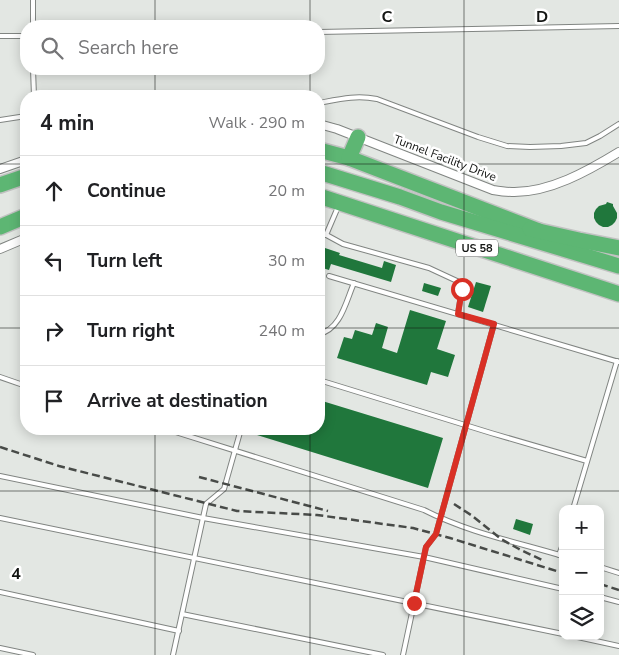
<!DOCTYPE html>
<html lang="en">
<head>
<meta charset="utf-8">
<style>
  :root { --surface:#fff; --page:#f6f6f6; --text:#202124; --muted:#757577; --line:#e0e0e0 }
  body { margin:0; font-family:"Nunito Sans",sans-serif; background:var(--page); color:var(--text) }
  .controls { position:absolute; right:15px; bottom:15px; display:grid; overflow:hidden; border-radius:10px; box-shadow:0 2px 12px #0003 }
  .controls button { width:45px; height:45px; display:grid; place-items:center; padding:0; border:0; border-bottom:1px solid var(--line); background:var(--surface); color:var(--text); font:25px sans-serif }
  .stop { position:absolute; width:15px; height:15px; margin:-11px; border:4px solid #d93025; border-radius:50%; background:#fff }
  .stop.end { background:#d93025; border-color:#fff; box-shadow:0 1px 5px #0008 }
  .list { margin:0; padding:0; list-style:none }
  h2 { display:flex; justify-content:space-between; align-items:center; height:65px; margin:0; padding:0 20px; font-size:21px }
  h2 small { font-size:16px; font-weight:400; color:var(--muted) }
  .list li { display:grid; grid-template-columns:32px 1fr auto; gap:15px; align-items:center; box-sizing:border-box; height:70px; padding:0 20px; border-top:1px solid var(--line) }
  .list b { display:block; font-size:19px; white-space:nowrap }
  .list em { font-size:16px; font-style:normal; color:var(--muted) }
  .icon { flex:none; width:28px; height:28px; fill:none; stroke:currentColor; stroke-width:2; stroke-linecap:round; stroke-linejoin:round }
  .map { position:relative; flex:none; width:619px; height:655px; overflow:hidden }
  .search { position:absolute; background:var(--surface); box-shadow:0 2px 12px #0003; left:20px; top:20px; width:305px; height:55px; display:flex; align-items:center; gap:12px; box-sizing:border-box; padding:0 18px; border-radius:20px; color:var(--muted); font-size:19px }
  .panel { position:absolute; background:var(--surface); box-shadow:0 2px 12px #0003; left:20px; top:90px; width:305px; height:345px; border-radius:20px }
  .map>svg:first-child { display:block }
  .building { fill:#20773c }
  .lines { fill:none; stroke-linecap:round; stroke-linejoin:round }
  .service-casing { stroke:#818582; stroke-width:6 }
  .minor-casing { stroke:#818582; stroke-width:10 }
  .motorway-casing { stroke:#c2c2c2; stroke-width:18 }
  .service { stroke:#fff; stroke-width:4 }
  .minor { stroke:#fff; stroke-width:8 }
  .motorway { stroke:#5db673; stroke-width:15 }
  .rail { stroke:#484b48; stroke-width:2.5; stroke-dasharray:8 4; stroke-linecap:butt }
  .route { stroke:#d93025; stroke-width:6 }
  .grid { fill:none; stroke:#131513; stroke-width:1; stroke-opacity:0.55 }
  .labels { text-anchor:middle; stroke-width:5; stroke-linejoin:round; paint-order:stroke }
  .shield { fill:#fff; stroke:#5a5b5a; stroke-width:1 }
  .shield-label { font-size:11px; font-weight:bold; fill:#131513 }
  .street-label { font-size:12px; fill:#131513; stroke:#fff }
  .grid-label { font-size:16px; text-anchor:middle; font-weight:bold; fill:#131513; stroke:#fff; stroke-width:5; stroke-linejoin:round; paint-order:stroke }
</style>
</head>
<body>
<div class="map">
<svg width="619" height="655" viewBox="0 0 619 655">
  <rect width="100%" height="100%" fill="#e3e7e3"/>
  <g class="building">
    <path d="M607 202 613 204V206L617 213V218L615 222 612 225 608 227H603L599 225 596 222 594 218V213L596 209 599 206 606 204Z"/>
    <path d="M319 246 340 253 339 255 382 268 384 261 396 265 391 282 331 264 329 270 319 267Z"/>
    <path d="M476 282 491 286 483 312 468 307Z"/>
    <path d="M424 283 441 288 438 296 422 291Z"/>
    <path d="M410 310 446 321 437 349 455 355 448 377 431 372 427 385 337 358 344 337 352 339 355 330 372 335 376 323 388 327 382 348 397 353Z"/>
    <path d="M319 400 443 438 428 488 257 435 259 429H319Z"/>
    <path d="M516 519 533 524 530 535 513 529Z"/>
  </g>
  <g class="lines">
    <defs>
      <g id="service">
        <path d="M33 0V26"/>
        <path d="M319 32 619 26"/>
        <path d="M0 36H26"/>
        <path d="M33 69 34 96"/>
        <path d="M319 103C340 99 356 95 377 99L478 137 507 146 530 147 561 146 586 143 600 136 619 124"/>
        <path d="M0 120 26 116"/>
        <path d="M319 231 343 244 429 268 457 281 462 289 458 313"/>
        <path d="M326 235 338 207"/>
        <path d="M329 276 619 362"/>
        <path d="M319 334C341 329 346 301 354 283"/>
        <path d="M0 377 26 386"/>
        <path d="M319 380 491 433 587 461"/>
        <path d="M166 429 424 510C467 532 516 542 563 556"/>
        <path d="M0 476 203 518 424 557 563 589"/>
        <path d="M573 509 617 361"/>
        <path d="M0 518 563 634"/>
        <path d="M559 555 563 544"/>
        <path d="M600 567 619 573"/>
        <path d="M0 592 179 631"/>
        <path d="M600 597 619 602"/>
        <path d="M182 614 383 655"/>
        <path d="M573 636 619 646"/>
        <path d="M0 648 33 655"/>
        <path d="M173 655 206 504 224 489 241 429"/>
        <path d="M403 655 426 547 436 534 494 324"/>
      </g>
      <g id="minor">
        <path d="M319 124 337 129 493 190C499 191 506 192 512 192 549 193 588 171 619 152"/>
        <path d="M0 169 26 160"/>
        <path d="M0 249 26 238"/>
      </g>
      <g id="motorway">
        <path d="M319 150 349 158 539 231"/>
        <path d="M349 158 358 137"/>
        <path d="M319 172 400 197 441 212 619 266"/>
        <path d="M0 185 26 176"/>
        <path d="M319 196 619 294"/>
        <path d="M0 227 26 216"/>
        <path d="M530 229 579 240 619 248"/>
      </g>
    </defs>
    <use href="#service" class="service-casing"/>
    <use href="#minor" class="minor-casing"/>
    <use href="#motorway" class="motorway-casing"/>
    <use href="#service" class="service"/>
    <use href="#minor" class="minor"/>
    <use href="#motorway" class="motorway"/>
    <g class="rail">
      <path d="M0 447 59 466 237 511 317 515 413 528 450 538 563 573"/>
      <path d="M199 477 328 511"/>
      <path d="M454 504 471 515 501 539 519 549 544 561"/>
      <path d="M600 584 619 590"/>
    </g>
  </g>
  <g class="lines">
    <path class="route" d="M414 603 426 547 436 534 494 324 458 314 462 289"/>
  </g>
  <path class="grid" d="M155 0V26M310 0V26M464 0V655M155 69V96M310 69V96M0 164H26M319 164H619M0 328H26M319 328H619M155 429V655M310 429V655M0 491H619"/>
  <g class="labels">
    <rect class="shield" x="456" y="239.5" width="42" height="17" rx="4"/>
    <g class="shield-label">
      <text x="477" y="252">US 58</text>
    </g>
    <g class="street-label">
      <text transform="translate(445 158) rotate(21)" y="4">Tunnel Facility Drive</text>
    </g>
  </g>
  <g class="grid-label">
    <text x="387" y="22">C</text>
    <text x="542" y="22">D</text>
    <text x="16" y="579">4</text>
  </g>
</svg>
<div class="controls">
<button>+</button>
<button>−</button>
<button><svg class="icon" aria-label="layers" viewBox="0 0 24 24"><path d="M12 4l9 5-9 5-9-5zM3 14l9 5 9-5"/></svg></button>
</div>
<div class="stop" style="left:462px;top:289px"></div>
<div class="stop end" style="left:414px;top:603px"></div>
<div class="search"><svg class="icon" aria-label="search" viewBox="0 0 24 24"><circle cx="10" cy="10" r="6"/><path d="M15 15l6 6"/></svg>Search here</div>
<section class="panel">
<h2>4 min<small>Walk · 290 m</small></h2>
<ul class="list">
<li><svg class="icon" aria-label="ahead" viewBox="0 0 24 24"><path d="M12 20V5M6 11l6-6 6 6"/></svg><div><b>Continue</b></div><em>20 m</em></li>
<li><svg class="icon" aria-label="left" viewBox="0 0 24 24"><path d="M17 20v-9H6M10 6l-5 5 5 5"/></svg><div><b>Turn left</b></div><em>30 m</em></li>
<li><svg class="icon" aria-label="right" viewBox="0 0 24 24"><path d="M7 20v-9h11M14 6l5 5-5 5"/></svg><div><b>Turn right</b></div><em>240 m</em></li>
<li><svg class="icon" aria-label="arrive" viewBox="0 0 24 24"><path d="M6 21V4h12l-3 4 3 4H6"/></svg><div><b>Arrive at destination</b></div></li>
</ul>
</section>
</div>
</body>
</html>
